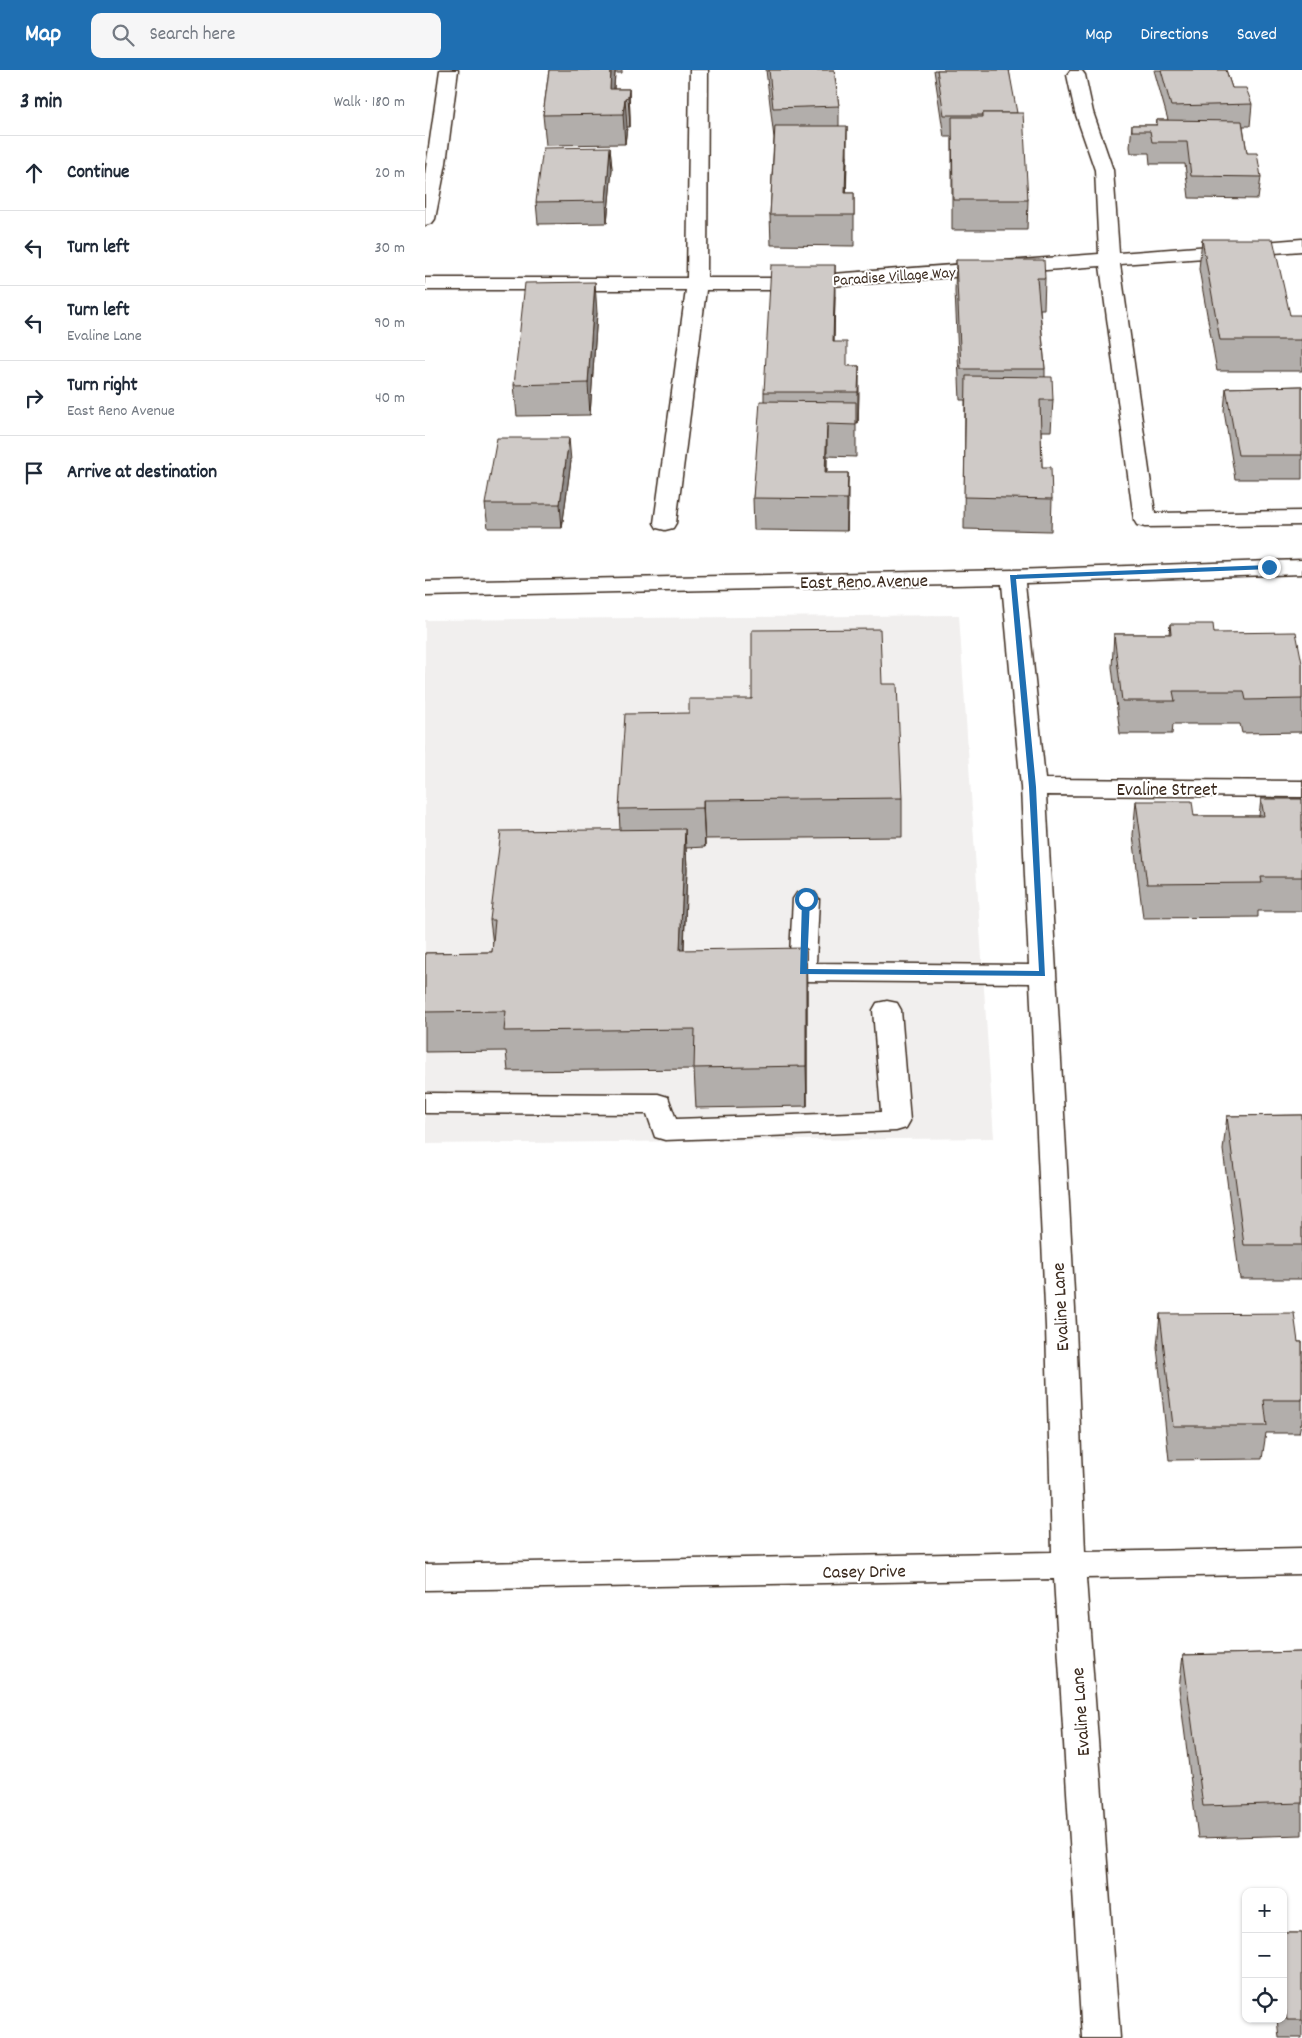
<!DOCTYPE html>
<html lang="en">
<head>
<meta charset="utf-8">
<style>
  :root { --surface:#fff; --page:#f6f6f7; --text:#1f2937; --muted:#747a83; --line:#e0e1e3; --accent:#1f6fb2 }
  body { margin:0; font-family:Dekko,sans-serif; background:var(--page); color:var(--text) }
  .controls { position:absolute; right:15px; bottom:15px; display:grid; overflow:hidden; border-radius:10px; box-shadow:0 1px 4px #0004 }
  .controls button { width:45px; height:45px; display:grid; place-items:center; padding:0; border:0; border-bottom:1px solid var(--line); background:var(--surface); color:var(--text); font:25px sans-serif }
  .stop { position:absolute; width:15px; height:15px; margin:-11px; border:4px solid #1f6fb2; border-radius:50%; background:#fff }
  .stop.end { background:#1f6fb2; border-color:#fff; box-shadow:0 1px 5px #0008 }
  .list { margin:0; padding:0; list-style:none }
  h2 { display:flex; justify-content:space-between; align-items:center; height:65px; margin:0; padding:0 20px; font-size:21px }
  h2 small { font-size:16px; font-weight:400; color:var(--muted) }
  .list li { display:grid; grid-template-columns:32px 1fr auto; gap:15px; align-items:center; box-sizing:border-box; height:75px; padding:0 20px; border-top:1px solid var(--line) }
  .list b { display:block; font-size:19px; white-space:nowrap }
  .list p { margin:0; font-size:16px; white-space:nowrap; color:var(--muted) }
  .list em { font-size:16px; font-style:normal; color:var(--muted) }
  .icon { flex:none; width:28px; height:28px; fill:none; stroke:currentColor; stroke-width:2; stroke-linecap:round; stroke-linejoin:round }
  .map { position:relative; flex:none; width:877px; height:1968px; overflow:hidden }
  header { display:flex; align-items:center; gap:30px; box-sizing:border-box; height:70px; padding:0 25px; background:var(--accent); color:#fff }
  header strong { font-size:24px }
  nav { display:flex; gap:28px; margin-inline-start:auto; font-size:18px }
  .search { width:350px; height:45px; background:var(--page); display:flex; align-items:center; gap:12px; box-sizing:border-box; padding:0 18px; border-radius:10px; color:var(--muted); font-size:19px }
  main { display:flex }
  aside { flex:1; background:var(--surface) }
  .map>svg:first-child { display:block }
  .built { fill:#f1efee }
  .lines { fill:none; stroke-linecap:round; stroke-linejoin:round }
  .minor-casing { stroke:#3b2a1e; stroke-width:3 }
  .major-casing { stroke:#3b2a1e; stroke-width:3 }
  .minor { fill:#fff; fill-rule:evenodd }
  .major { fill:#fff; fill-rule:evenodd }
  .wall { fill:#b2aeab; stroke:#3b2a1e }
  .shaded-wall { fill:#918d8b; stroke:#3b2a1e }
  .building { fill:#cfcac7; stroke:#3b2a1e }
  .route { fill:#1f6fb2 }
  .labels { text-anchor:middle; stroke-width:4; stroke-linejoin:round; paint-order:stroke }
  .far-street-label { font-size:16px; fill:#3b2a1e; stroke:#fff }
  .street-label { font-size:19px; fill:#3b2a1e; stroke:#fff }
</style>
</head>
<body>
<header>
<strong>Map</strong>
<div class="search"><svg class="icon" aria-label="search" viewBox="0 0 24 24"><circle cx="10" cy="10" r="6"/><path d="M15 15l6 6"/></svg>Search here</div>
<nav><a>Map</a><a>Directions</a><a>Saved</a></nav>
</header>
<main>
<aside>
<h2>3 min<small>Walk · 180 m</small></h2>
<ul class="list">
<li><svg class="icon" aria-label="ahead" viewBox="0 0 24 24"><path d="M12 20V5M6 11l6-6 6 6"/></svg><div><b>Continue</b></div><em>20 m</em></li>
<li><svg class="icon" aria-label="left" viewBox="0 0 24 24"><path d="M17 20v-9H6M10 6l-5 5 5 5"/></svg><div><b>Turn left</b></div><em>30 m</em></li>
<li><svg class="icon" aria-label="left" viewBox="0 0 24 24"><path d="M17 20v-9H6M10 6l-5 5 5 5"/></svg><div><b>Turn left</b><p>Evaline Lane</p></div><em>90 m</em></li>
<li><svg class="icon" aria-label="right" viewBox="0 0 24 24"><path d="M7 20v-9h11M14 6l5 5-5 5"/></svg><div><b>Turn right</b><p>East Reno Avenue</p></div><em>40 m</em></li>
<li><svg class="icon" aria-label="arrive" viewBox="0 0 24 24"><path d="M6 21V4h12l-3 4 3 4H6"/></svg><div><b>Arrive at destination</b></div></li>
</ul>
</aside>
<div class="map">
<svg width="877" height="1968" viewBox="0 0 877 1968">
  <rect width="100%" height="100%" fill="#fff"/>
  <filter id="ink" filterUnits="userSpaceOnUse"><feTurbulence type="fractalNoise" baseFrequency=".02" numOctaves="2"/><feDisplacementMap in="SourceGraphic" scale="10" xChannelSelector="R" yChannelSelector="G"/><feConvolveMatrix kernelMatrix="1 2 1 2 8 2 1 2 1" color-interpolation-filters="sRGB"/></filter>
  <g filter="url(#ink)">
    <path class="built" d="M534 545 569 1068 0 1074V550Z"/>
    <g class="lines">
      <defs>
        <g id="minor">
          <path d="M265 0H283L282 208H354L674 184 670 100 650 42 642 5 645 1H657L660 5 668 42 688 100 694 183 877 169V181L695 194 730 443 877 441V455L720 457 712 455 709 450 675 196 354 220H281L251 453 248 458 240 460 232 458 229 453 261 220H0V208H262Z"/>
          <path d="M877 490V504L600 513 620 709 877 711V727L621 725 651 1257 660 1482 877 1478V1504L661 1508 695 1968H657L629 1509 0 1520V1494L627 1482 621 1257 605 913 377 911 368 908 364 902 368 829 372 823 381 820 390 823 394 829 391 893 604 895 596 717 577 514 0 526V512L588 500Z"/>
          <path d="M462 931 472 933 476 940 485 1051 481 1058 471 1061 240 1070 230 1067 222 1044 0 1043V1023L233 1024 243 1027 251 1049 456 1042 448 940 452 933Z"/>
        </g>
        <path id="major" d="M15 0H33L21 93 10 149 7 153 0 155V105Z"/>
      </defs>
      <use href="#minor" class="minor-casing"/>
      <use href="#major" class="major-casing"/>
      <use href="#minor" class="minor"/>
      <use href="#major" class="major"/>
    </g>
    <g class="wall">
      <path d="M124 0H197V3H190L189 19H204L205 48V57H202L200 74 121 75 118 45Z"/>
      <path d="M341 0H409L414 36V56L422 86 421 123H429V176L346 175 345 145 349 68Z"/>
      <path d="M509 0H584L603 130 602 160H527V67H519Z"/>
      <path d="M729 0H801L807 18 827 34 825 56H818L822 83 836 107 833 129 764 128 760 94H725L724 83H706L705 77 707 55H731L732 50H743Z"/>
      <path d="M185 77 187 99 182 153 113 154 111 132Z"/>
      <path d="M777 169 865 245 877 251V301H792L774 199Z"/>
      <path d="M531 190 620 208 619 239H615L620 299V307L628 330 626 361H616L617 397 627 429 626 461 539 459 540 330H535L530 221Z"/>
      <path d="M410 226 409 272 422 296H434L433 353H431V387L402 386V403H423L422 461 329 460 328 428 339 331V322Z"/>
      <path d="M172 243 165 345 92 346 89 315Z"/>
      <path d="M877 316V409H810L799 341 801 318Z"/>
      <path d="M146 391 137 458H63L60 434Z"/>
      <path d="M745 554 789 563 877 593V662L817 663 815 654H748L747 664H695L687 597 689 564H744Z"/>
      <path d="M327 629 477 728V767L280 769V777L261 778 262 799 259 880 382 918V1036L271 1038 269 999 83 1001 81 981 0 982V883L67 882 68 875 65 850 195 760 194 739 264 643Z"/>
      <path d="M836 729H877V841H833V847L718 848 708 765 711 731 769 746H834Z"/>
      <path d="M877 1045V1209H815L798 1080 802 1046Z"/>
      <path d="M735 1244 873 1272H877V1354H876L874 1363H841L837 1389 744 1390 732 1277Z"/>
      <path d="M877 1582V1765L773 1768 754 1618 758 1585Z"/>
      <path d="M858 1863H877V1968H854L852 1949H858Z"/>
    </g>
    <g class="shaded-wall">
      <path d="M186 0H190V3L187 45 185 19Z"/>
      <path d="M204 19 205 48V57L203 27Z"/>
      <path d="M200 28 202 57 200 74 198 44Z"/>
      <path d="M422 56V86L421 145Z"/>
      <path d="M185 77 187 99 182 153 181 131Z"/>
      <path d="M410 195V226L408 304V272Z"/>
      <path d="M170 212 172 243 165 345 163 313Z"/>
      <path d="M434 296V327L433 353V322Z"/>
      <path d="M402 354V386L401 428 400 403Z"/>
      <path d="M144 368 146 391 137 458 135 434Z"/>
      <path d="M423 403V435L422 461V429Z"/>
      <path d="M278 730 280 777 278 738Z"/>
      <path d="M260 759 262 799 257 920 255 880Z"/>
      <path d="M381 878 382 918V1036L381 996Z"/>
    </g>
    <g class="building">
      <path d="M124 0H186L185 19H204L203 27 200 28 198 44 118 45Z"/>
      <path d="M344 0H409L414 36 348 38Z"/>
      <path d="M512 0H584L592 43H558V45H519Z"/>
      <path d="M736 0H801L807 18H821L827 34 746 36Z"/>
      <path d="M558 43H598L603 130H528L527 47H558Z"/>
      <path d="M732 50 817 51 822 83H832L836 107 766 106 762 72H727L725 61H707V55H732Z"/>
      <path d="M350 56H422L420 123H429V145H345Z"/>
      <path d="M185 77 181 131 111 132 118 78Z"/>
      <path d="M777 169H848L865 245H876L877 251V270H795Z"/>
      <path d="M531 190H619L620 208H612L620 299H536Z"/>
      <path d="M346 195H410L408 272H422V296H434L433 322H339Z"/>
      <path d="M170 212 163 313 89 315 100 213Z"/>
      <path d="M541 306 627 307 628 330H615L617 397H626L627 429 539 427Z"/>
      <path d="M877 316V385H813L801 318Z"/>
      <path d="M335 331 431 332V355L402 354 400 403H423L422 429 328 428Z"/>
      <path d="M72 368H144L135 434H60Z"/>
      <path d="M745 554H788L789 563 871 562 877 593V629L821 630 819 621H748L750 631H697L689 564H746Z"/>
      <path d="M455 559 457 614H472L477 728 278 730V738L194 739 200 644 264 643V629H327V560Z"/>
      <path d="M836 729H877V807H836L837 813 722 814 711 731H767L769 746H839Z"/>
      <path d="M260 759 255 880 381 878V996L269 998 270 959 79 961 81 941 0 942V883L67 882 70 850H65L76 761Z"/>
      <path d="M877 1045V1175H819L802 1046Z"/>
      <path d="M869 1243 873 1272H877V1330H839L842 1356H748L735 1244Z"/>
      <path d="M877 1582V1733L778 1736 758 1585Z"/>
      <path d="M858 1863H877V1950H862L858 1921Z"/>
    </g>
  </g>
  <path class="route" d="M844 495 846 496V499L591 509 611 717 620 906 375 904 377 829 381 826 385 829 382 899 614 901 604 717 585 505Z"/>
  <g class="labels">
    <g class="far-street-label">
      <text transform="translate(469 205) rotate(-4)" y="6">Paradise Village Way</text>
    </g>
    <g class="street-label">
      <text transform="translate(439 510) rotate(-1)" y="7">East Reno Avenue</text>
      <text x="742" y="725">Evaline Street</text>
      <text transform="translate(634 1237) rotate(-93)" y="7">Evaline Lane</text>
      <text transform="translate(439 1500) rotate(-1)" y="7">Casey Drive</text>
      <text transform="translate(654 1642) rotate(-94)" y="7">Evaline Lane</text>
    </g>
  </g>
</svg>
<div class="controls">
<button>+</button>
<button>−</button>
<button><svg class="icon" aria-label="locate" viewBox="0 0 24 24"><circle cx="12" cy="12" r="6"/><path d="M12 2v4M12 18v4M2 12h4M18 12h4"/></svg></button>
</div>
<div class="stop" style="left:381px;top:829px"></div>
<div class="stop end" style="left:844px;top:497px"></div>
</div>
</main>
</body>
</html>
